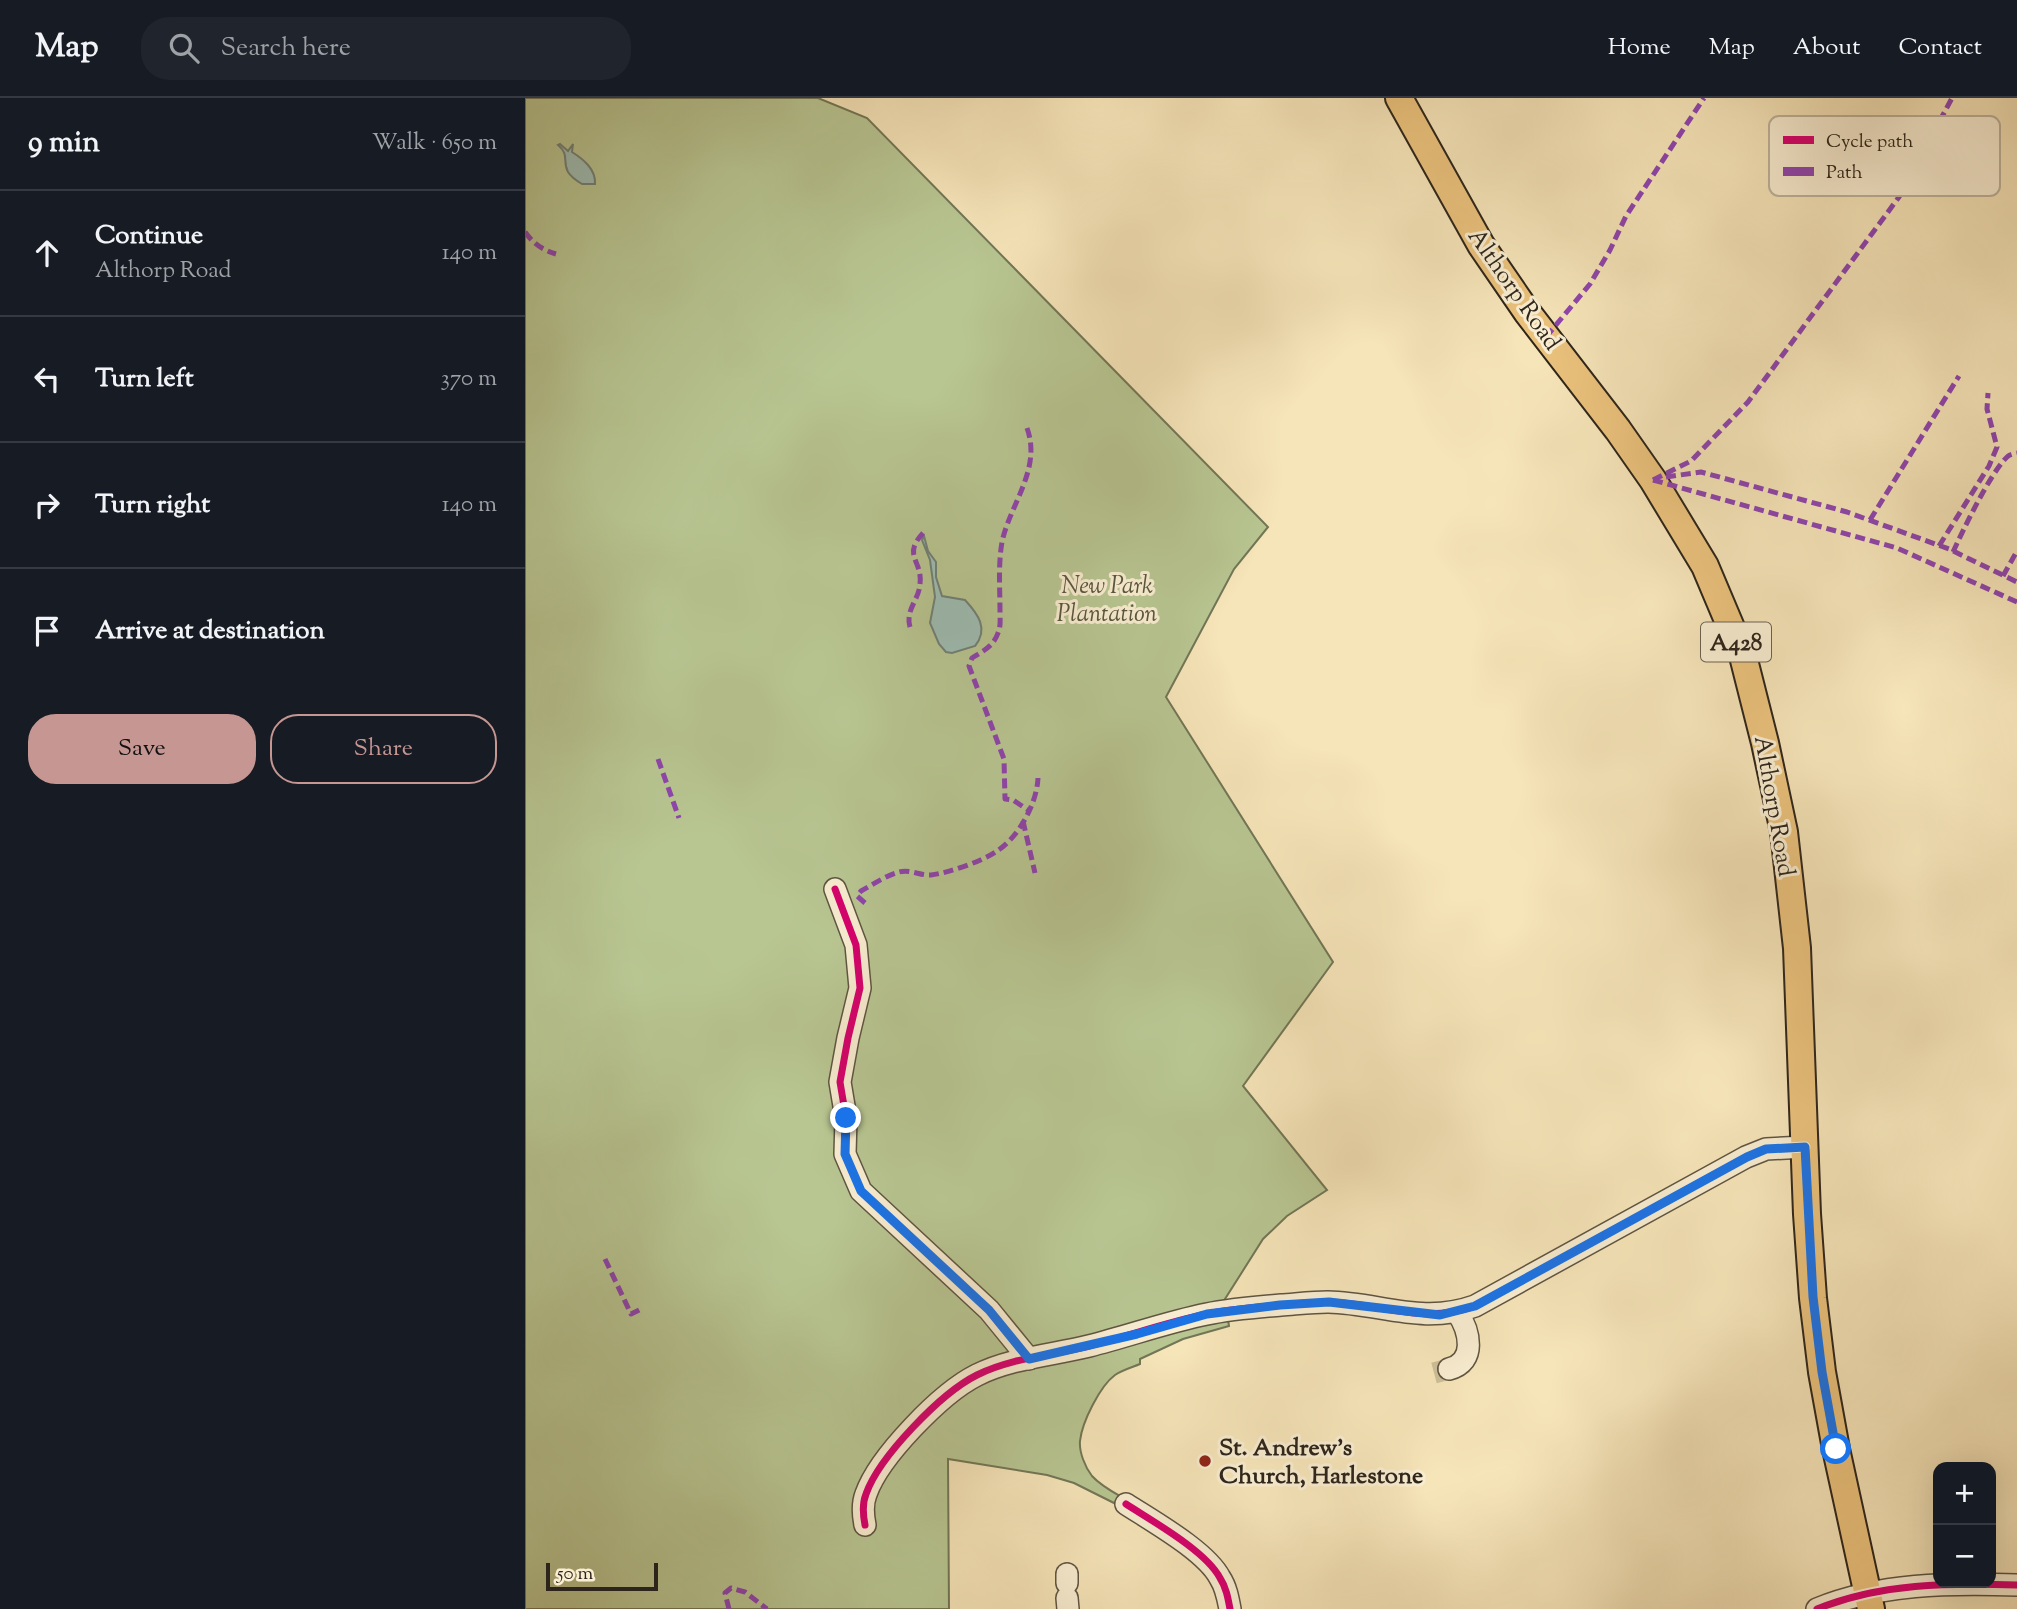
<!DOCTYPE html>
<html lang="en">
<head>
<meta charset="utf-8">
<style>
  :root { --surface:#171b24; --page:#20242c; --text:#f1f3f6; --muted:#9ea1a6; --line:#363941; --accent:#c59692 }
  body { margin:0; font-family:"Sorts Mill Goudy",serif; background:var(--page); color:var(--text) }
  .controls { position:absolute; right:21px; bottom:21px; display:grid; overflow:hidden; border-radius:14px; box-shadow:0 7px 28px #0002 }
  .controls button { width:63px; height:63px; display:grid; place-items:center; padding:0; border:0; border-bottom:2px solid var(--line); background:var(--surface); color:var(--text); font:35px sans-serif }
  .scale { position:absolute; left:21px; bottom:18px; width:112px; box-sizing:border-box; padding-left:7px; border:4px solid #2d251b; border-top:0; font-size:19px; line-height:24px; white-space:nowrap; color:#2d251b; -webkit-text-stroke:5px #f9eed2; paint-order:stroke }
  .stop { position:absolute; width:21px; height:21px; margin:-16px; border:5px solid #1a73e8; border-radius:50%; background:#fff }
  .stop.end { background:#1a73e8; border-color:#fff; box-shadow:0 2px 7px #0008 }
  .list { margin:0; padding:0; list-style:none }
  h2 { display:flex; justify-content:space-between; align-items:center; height:91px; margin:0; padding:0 28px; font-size:30px }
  h2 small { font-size:23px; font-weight:400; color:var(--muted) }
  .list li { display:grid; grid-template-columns:46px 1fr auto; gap:21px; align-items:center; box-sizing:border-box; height:126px; padding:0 28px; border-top:2px solid var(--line) }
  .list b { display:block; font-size:26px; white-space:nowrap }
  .list p { margin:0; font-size:23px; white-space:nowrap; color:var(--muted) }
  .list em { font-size:23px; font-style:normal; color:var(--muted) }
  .actions { display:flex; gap:14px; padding:21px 28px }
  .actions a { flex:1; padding:16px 0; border:2px solid var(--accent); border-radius:28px; text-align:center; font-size:24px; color:var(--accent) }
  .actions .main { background:var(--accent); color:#111 }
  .icon { flex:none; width:38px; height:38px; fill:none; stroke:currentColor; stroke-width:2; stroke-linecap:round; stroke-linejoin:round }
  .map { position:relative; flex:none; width:1492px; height:1511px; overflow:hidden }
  header { display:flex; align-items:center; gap:42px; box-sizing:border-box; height:98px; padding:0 35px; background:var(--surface); border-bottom:2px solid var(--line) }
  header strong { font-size:33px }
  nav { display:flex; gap:38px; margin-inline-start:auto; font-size:24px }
  .search { width:490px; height:63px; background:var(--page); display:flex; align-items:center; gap:18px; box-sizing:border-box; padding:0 24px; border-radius:28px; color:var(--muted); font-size:26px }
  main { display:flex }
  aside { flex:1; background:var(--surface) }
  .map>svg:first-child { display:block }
  .green { fill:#b8c692; stroke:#727656; stroke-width:2 }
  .water { fill:#9ebeb5; stroke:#718177; stroke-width:2 }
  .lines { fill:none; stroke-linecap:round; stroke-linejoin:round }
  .minor-tunnel { stroke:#cebf99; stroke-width:21; stroke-dasharray:21 10; stroke-linecap:butt }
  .minor-casing { stroke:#5f5542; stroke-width:24 }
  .major-casing { stroke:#2d251b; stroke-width:30 }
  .minor { stroke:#f9eed2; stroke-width:21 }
  .major { stroke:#ebc27c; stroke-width:26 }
  .quiet { stroke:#8e44ad; stroke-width:5; stroke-dasharray:10 5; stroke-linecap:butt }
  .cycleway-casing { stroke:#f9eed2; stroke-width:11 }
  .cycleway { stroke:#d6006c; stroke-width:7 }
  .route { stroke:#1a73e8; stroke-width:9 }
  .poi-dot { fill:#8f2418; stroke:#f9eed2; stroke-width:2.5 }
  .labels { text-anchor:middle; stroke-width:6; stroke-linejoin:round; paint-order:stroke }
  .shield { fill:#f9eed2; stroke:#6a6152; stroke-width:2 }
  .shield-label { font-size:23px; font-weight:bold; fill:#2d251b }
  .street-label { font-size:24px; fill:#2d251b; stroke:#f9eed2 }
  .park-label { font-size:24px; font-style:italic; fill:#57553f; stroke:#f9eed2 }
  .poi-label { font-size:24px; font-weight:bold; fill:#2d251b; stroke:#f9eed2; text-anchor:start }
  .key { fill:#f9eed2; stroke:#bcb29b; stroke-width:2 }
  .key-label { font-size:19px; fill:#2d251b }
</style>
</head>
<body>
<header>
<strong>Map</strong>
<div class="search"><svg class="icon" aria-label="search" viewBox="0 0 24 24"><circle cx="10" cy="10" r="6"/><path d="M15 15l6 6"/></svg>Search here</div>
<nav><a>Home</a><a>Map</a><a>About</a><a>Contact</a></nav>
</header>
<main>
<aside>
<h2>9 min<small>Walk · 650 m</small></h2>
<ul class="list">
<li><svg class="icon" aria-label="ahead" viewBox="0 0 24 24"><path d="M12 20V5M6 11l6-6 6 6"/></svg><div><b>Continue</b><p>Althorp Road</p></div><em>140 m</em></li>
<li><svg class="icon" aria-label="left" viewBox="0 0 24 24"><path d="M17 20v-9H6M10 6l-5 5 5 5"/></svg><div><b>Turn left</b></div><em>370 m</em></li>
<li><svg class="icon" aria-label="right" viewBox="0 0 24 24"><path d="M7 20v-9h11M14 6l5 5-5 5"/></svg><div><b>Turn right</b></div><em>140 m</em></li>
<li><svg class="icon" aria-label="arrive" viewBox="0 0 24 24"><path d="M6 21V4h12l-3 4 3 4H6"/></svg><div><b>Arrive at destination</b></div></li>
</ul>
<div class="actions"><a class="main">Save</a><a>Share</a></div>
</aside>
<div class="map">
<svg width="1492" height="1511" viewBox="0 0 1492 1511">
  <rect width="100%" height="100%" fill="#f6e5b9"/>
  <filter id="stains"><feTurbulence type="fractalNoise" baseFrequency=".00286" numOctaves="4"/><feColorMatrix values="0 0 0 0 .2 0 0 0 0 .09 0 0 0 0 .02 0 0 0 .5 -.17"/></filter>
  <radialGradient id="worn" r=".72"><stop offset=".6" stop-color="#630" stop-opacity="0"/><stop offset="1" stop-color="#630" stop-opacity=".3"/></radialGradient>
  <path class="green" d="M0 0H293L342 20 743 429 709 471 641 599 808 864 718 988 802 1092 762 1118 738 1141 700 1201 704 1228 658 1241 615 1261V1266C608 1269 597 1272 590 1277 575 1288 557 1324 555 1343 554 1354 560 1369 567 1378 577 1389 590 1395 602 1402L599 1410 549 1385 522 1377 423 1361 424 1511H0Z"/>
  <g class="water">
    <path d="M35 46 43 53 48 46 47 54C58 61 71 71 70 86H57C52 83 46 79 43 74 37 63 45 57 33 47Z"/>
    <path d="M399 438 403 453 411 464V479L417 498 440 502C453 516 464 531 450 548L427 555 421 554 414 546 405 525 410 499 405 462 397 442Z"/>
  </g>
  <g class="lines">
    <path class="minor-tunnel" d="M909 1275 924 1271"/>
    <defs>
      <g id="minor">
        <path d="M310 791 331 847 335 890 323 940 315 984 321 1020 320 1056 336 1093 464 1212 504 1261"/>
        <path d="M924 1271C952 1264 945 1233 932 1214"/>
        <path d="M601 1406C627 1423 681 1453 695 1480 701 1489 703 1500 705 1511"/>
        <path d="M340 1427C338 1417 337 1406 341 1396 354 1359 416 1295 452 1277 486 1260 528 1257 564 1248 604 1238 642 1224 682 1216 705 1211 732 1209 756 1207 771 1206 788 1204 803 1204 855 1205 897 1227 950 1208L1221 1059 1241 1051 1280 1049"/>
        <path d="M542 1485V1476"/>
        <path d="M542 1500 543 1511"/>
        <path d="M1292 1511C1356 1485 1423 1485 1492 1487"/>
      </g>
      <path id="major" d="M874 0 956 147 1002 214 1093 332 1128 382 1180 468 1218 558 1240 645 1259 734 1272 850 1282 1116 1288 1200 1297 1274 1311 1351 1346 1511"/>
    </defs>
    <use href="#minor" class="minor-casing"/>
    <use href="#major" class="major-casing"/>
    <use href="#minor" class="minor"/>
    <use href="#major" class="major"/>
    <g class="quiet">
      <path d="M0 134C8 145 17 152 31 156"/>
      <path d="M1021 239 1065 186 1085 152 1101 118 1179 0"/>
      <path d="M502 330C517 371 485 406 477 444 473 467 475 491 475 514 475 522 476 528 473 535 468 549 458 553 447 560L444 568 479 661 480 701 488 702 503 712"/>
      <path d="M1141 379 1176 374 1322 414 1424 451 1492 484"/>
      <path d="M1128 382 1166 363 1223 304 1374 99 1427 0"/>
      <path d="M1128 382 1372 450 1492 504"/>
      <path d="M1345 422 1434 278"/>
      <path d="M1414 448 1464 368 1472 349 1462 311 1463 295"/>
      <path d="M1428 454C1438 432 1466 374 1482 359 1485 356 1488 356 1492 355"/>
      <path d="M1478 478 1492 453"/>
      <path d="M385 529C380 512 394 502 395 486 398 462 376 458 399 434"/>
      <path d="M133 661 154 720"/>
      <path d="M498 723 510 775"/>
      <path d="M340 805 332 798 336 793C347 787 362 777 374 774 385 771 396 778 406 777 423 775 458 763 472 753 494 739 512 705 513 680"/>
      <path d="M80 1161 106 1216 116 1211"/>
      <path d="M204 1511 200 1495 206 1490 220 1494 242 1511"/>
    </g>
    <defs>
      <g id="cycleway">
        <path d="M310 791 331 847 335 890 323 940 315 984 321 1020 320 1056 336 1093 464 1212 504 1261"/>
        <path d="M601 1406C627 1423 681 1453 695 1480 701 1489 703 1500 705 1511"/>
        <path d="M340 1427C338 1417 337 1406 341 1396 354 1359 416 1295 452 1277 486 1260 528 1257 564 1248 604 1238 642 1224 682 1216 705 1211 732 1209 756 1207 771 1206 788 1204 803 1204 855 1205 897 1227 950 1208L1221 1059 1241 1051 1280 1049"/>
        <path d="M1292 1511C1356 1485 1423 1485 1492 1487"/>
      </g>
    </defs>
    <use href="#cycleway" class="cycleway-casing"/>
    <use href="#cycleway" class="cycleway"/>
  </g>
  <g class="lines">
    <path class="route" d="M321 1020 320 1056 336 1093 464 1212 504 1261 612 1236 682 1216 755 1207 804 1204 915 1217 950 1208 1222 1059 1241 1051 1280 1049 1288 1199 1297 1274 1311 1351"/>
  </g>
  <circle class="poi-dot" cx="680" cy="1363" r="7"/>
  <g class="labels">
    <rect class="shield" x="1176" y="524.5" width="70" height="39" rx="5"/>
    <g class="shield-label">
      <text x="1211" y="552">A428</text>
    </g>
    <g class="street-label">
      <text transform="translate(990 191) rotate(55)" y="8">Althorp Road</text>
      <text transform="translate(1250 708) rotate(80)" y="8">Althorp Road</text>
    </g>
    <g class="park-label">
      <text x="582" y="495">New Park<tspan x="582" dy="28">Plantation</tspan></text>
    </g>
    <g class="poi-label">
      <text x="694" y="1357">St. Andrew's<tspan x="694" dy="28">Church, Harlestone</tspan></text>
    </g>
  </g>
  <rect x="1244" y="18" width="231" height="80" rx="10" class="key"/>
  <rect x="1258" y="38" width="31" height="8" fill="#d6006c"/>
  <rect x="1258" y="69" width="31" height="9" fill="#8e44ad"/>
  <g class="key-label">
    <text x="1301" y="49">Cycle path</text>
    <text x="1301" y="80">Path</text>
  </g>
  <rect width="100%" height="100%" filter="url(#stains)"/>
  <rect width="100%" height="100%" fill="url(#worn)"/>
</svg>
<div class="controls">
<button>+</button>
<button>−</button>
</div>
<div class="scale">50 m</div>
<div class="stop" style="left:1311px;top:1351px"></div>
<div class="stop end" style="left:321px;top:1020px"></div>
</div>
</main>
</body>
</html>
